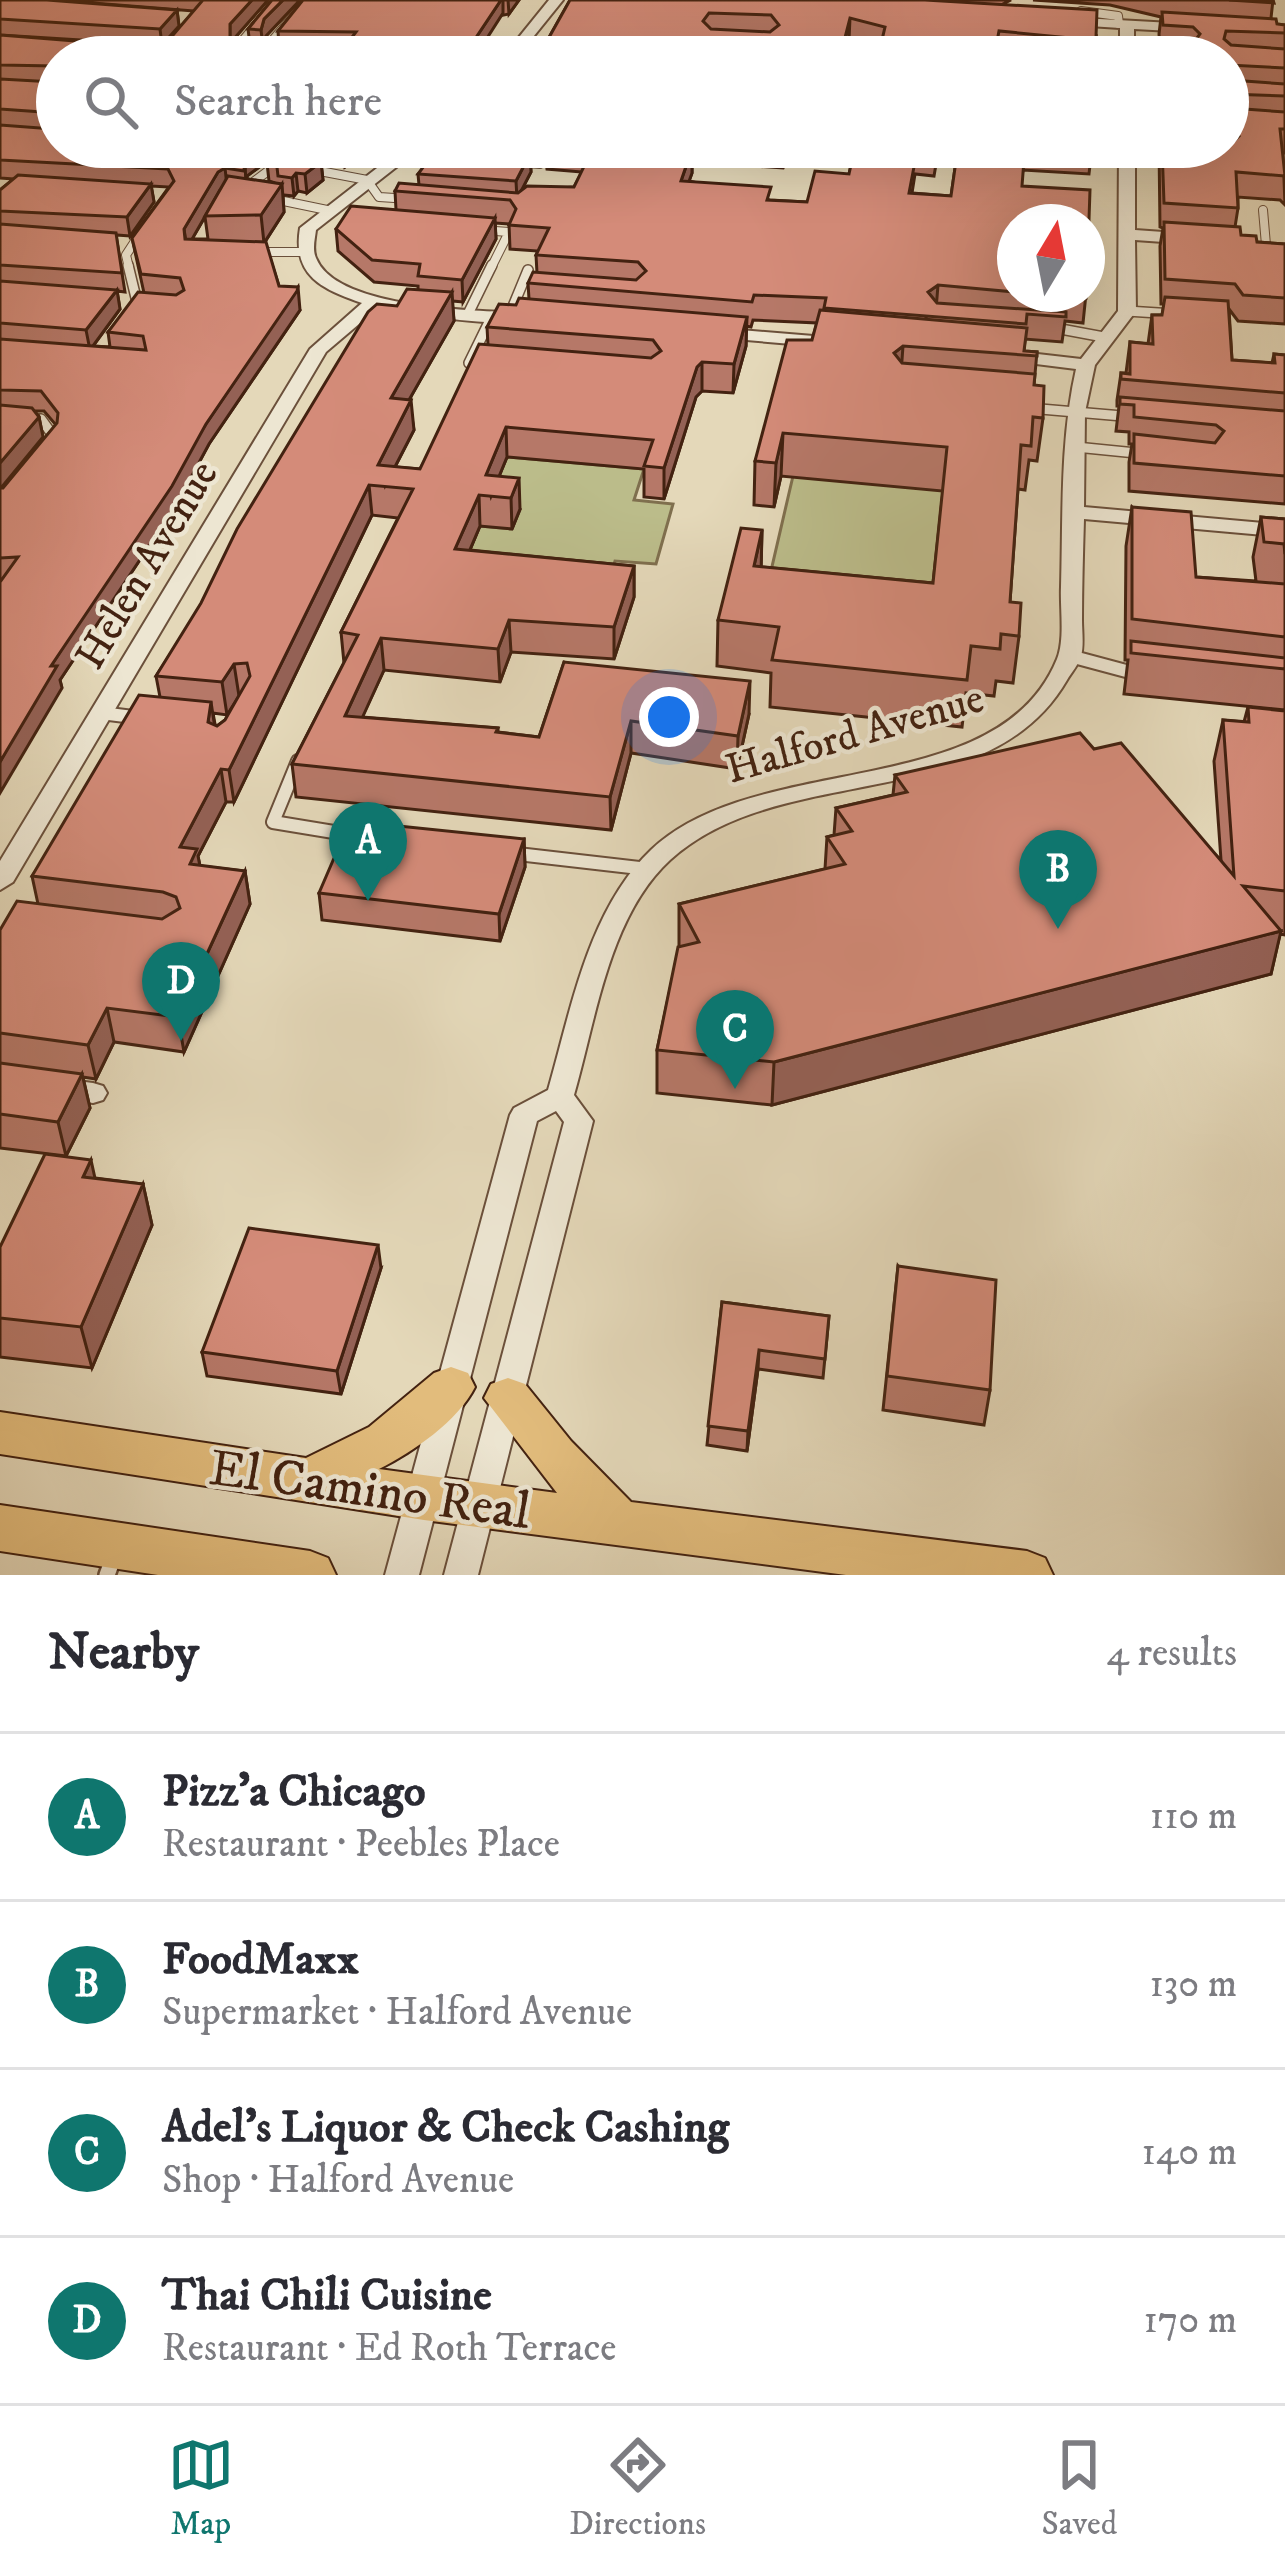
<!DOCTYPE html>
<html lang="en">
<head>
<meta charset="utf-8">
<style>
  :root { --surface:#fff; --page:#f2f2f3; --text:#2b2b33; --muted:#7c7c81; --line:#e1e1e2; --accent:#0f766e }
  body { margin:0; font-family:"IM FELL DW Pica",serif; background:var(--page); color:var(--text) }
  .compass { position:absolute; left:997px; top:204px; width:108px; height:108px; border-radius:50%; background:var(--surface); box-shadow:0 12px 48px #0002; rotate:10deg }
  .you { position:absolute; left:669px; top:717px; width:42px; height:42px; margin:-30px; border:9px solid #fff; border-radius:50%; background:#1a73e8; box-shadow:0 0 0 18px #1a73e833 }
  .badge { display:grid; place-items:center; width:78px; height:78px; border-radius:50%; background:var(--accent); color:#fff; font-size:39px; font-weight:700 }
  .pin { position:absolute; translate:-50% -99px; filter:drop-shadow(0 3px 6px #0008) }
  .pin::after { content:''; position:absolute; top:63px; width:42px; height:36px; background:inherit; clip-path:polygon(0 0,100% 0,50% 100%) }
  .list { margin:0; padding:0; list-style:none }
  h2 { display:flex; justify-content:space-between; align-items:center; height:156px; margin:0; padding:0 48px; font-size:51px }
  h2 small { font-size:39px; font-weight:400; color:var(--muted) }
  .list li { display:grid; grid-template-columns:78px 1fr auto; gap:36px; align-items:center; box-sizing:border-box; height:168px; padding:0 48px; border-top:3px solid var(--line) }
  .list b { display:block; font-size:45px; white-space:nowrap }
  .list p { margin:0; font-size:39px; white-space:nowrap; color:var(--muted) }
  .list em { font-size:39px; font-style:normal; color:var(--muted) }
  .icon { flex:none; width:66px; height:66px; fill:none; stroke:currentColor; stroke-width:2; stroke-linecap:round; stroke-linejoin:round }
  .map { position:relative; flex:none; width:1285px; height:1575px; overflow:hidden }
  .search { position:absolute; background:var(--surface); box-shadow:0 12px 48px #0002; left:36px; right:36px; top:36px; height:132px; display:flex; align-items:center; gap:30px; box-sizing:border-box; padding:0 42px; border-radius:66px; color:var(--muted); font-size:45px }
  .sheet { height:828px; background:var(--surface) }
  nav { display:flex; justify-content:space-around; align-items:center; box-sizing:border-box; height:168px; border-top:3px solid var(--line); background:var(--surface); font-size:33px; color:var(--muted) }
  nav a { display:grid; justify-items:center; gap:6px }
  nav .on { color:var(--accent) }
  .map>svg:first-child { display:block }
  .green { fill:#bbbc8a; stroke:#7f6f4e; stroke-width:3 }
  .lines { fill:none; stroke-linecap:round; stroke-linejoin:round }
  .lane-far3-casing { stroke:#6b503b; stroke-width:10 }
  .lane-far2-casing { stroke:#6b503b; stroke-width:12 }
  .lane-far1-casing { stroke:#6b503b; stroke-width:16 }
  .lane-casing { stroke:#6b503b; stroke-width:20 }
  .street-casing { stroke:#6b503b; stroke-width:4 }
  .primary-casing { stroke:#432211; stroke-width:4 }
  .lane-far3 { stroke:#ede6d2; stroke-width:8 }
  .lane-far2 { stroke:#ede6d2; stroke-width:9 }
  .lane-far1 { stroke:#ede6d2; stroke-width:12 }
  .lane { stroke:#ede6d2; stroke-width:15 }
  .street { fill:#ede6d2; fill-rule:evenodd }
  .primary { fill:#e2bc7c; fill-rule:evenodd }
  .wall { fill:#b67868; stroke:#432211; stroke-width:3; fill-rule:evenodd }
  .shaded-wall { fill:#946155; stroke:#432211; stroke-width:3 }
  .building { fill:#d48b79; stroke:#432211; stroke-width:3; fill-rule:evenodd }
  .labels { text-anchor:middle; stroke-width:9; stroke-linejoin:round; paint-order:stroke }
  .street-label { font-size:42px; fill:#432211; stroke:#ede6d2 }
  .near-street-label { font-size:51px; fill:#432211; stroke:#ede6d2 }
</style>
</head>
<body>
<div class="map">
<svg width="1285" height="1575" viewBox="0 0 1285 1575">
  <rect width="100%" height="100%" fill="#e4d8b9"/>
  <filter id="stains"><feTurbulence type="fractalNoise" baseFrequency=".00167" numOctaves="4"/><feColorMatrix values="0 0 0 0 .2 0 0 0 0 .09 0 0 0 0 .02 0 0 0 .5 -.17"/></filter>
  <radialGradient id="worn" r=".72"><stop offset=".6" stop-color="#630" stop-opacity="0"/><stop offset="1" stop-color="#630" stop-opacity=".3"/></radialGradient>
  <g class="green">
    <path d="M507 457 644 469 634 500 673 504 656 564 615 561 605 594 457 580 480 526 512 529 520 510 487 506Z"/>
    <path d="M793 476 948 490 928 629 761 614Z"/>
  </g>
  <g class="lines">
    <defs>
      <g id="lane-far3">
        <path d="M1081 11 1118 16 1119 24"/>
        <path d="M241 53 239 45 277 0"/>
        <path d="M1127 53 1188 57"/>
        <path d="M270 55 272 41 307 0"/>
        <path d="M338 147 401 158"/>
        <path d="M1127 153 1181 157 1180 147"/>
        <path d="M406 154 446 157"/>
        <path d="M515 162 540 164"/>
        <path d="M309 169 367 180 379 197 410 199"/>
        <path d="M262 188 252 183 300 147"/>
        <path d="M269 198 327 210"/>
        <path d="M1263 210 1266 245"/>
        <path d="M481 230 509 232 491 268"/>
        <path d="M254 252H307"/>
        <path d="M129 268 126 255 143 229"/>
      </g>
      <g id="lane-far2">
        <path d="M128 265 137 302 132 309"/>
        <path d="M1127 311 1174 314"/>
        <path d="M468 314 492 265"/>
        <path d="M509 316 528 270"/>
        <path d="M1050 327 1109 338"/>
        <path d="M483 364 469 363 492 316"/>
        <path d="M1029 408 1134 417"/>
        <path d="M0 416 41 419 54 437 50 442"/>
        <path d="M1076 447 1146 454"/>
      </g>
      <g id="lane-far1">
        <path d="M1070 656 1141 675"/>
        <path d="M101 713 141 718"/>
        <path d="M298 761 273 822 358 836"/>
        <path d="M509 853 648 869"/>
      </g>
      <path id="lane" d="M107 1575 115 1553"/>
      <g id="street">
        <path d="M549 0H563L517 57H503Z"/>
        <path d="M1063 17 1190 24 1197 28 1190 32 1134 29V57H1120V28L1058 24V18Z"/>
        <path d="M250 49 296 53 303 57 245 56V50Z"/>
        <path d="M404 147H422L316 230C315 239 312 249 316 258 336 309 474 310 521 313L530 318C510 331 407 313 379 307L326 352 13 882 0 890V861L310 349 362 303C322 289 292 276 300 228Z"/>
        <path d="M1119 147H1135V230L1192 234 1200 239 1192 244 1135 240 1136 311 1095 365 1085 412 1084 507 1285 525V537L1084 519C1083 553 1082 586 1082 620 1082 631 1084 646 1081 656 1079 664 1071 673 1067 680 988 817 781 759 670 860 609 916 596 1019 574 1095L593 1121 478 1575H444L564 1122 556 1111 537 1121 419 1575H385L510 1115 514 1108 548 1090C571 1010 588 910 651 850 757 749 998 804 1057 659 1065 640 1060 608 1061 587 1063 514 1060 440 1076 369L1004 360 995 355 1004 350 1081 359 1118 311Z"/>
        <path d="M717 328 838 338 847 343 838 348 711 337 708 333Z"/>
        <path d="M0 1071 93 1083 103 1086 107 1093 103 1100 93 1103 0 1091Z"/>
      </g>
      <g id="primary">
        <path d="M451 1367 468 1373 475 1387C458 1421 413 1452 379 1469L557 1493 484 1398 491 1384 508 1378 525 1384 571 1441 631 1502 1027 1551 1045 1558 1053 1575H846L424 1520 0 1454V1412L306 1458 369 1427 434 1373Z"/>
        <path d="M0 1505 310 1551 328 1558 336 1575H158L0 1551Z"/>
      </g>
    </defs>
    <use href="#lane-far3" class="lane-far3-casing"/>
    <use href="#lane-far2" class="lane-far2-casing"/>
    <use href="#lane-far1" class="lane-far1-casing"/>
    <use href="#lane" class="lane-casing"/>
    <use href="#street" class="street-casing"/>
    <use href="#primary" class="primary-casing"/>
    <use href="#lane-far3" class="lane-far3"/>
    <use href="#lane-far2" class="lane-far2"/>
    <use href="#lane-far1" class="lane-far1"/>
    <use href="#lane" class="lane"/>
    <use href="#street" class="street"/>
    <use href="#primary" class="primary"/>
  </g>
  <g class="wall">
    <path d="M0 0 177 10 179 26 162 45 0 35 162 48 194 11 55 0H268L232 41 238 45H250L248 29 272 0H300L266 36 263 45H277L278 57H57V147H287L247 176V179L275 183 269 181 267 163 297 158 296 147H356L357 159 345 167 321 163 323 180 307 193 298 191 294 196 283 195 284 212 265 242 279 286 300 310 209 444 175 507 60 680 62 688 2 579H0V190L14 179 0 178ZM151 186 169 187 132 238 144 293 108 332 110 347 93 346 120 309 117 291 125 292 116 235 130 236 154 202ZM205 217 208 239H192ZM34 411H44L56 425 3 488H0L43 437 39 417Z"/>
    <path d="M303 0H519L509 14 344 48 279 47 278 31Z"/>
    <path d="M570 0H1011L1003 4 1096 37 1093 57H1044L997 52 996 57H878L880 48 849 40 844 57H538Z"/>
    <path d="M1033 0H1273L1271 18 1277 24 1285 25V153H1283L1285 205 1280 200 1238 197V208L1235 227 1241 235 1257 242 1285 244V324L1238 321 1229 309 1232 360 1272 363 1274 354 1285 355V504L1129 491V462L1132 444H1129V432L1116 431 1119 406H1117V400L1121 373H1126L1130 342 1148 344 1152 315H1162L1164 304H1161L1160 246 1163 228 1160 227 1159 147H1228V57H1165L1167 47H1160L1159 34 1161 17 1110 5Z"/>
    <path d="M458 147H665L692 149V173L689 181 770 200 807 202 849 174 855 147H939L934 176 915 174 912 193 951 196 958 147H1097L1092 148 1089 174 1023 170 1015 222V294H1086L1083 323 1065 321 1062 342 1025 339 1024 351 1037 352 1034 385 1043 418 1037 461 1029 460 1025 490 1018 489 1010 602 1019 636 1013 683 996 681 994 696 966 693 962 727 770 707 771 673 717 666 718 620 762 530 761 567 933 583 943 491 781 476 774 507 754 505 755 461 812 340 817 323 753 320 751 327 746 326V346L733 393 702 391 696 397 664 499 644 497V469L507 457 499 476 520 509 512 529 480 526 470 550 634 566V597L614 659 511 652 500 682 384 670 362 717 498 728V732L539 737 564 662 749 714 737 769 631 753 611 830 296 797 292 764 344 663 341 632 398 518 372 515 234 802H226L198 856 200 866 245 871 250 904 184 1052 114 1042 96 1079 83 1077 90 1108 66 1156 0 1148V930L38 904 32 876 160 697 156 676 397 306 418 290V286L374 282 338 251 336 229 396 210 395 191 419 185 418 174ZM530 155 541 156 546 160 547 169 582 172 574 187 521 191 531 172ZM495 223 509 224 510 249 538 251 536 255 537 273 528 283 529 299 516 305 487 327 488 345 420 469 395 467 414 430 409 400 454 321 452 301 463 302 496 239ZM239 696 225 720 217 726 215 724 213 713 227 715Z"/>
    <path d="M712 147H789L783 168 712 163Z"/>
    <path d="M1132 507 1196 577 1256 581 1253 557 1261 517 1285 519V710L1124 694 1128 660H1125L1126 546Z"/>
    <path d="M1248 707 1285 711V935L1280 934 1271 974 772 1105 657 1093V1050L679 947V904L825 869 827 837 834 835 836 808 893 795 895 775 1094 749 1221 860 1214 761 1223 720 1244 722Z"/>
    <path d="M524 839 525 867 500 941 322 920 319 893Z"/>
    <path d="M95 1178 143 1184 152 1225 92 1368 0 1357V1247Z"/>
    <path d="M898 1266 990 1390 984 1425 883 1410Z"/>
    <path d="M381 1268 341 1394 207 1376 202 1352Z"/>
    <path d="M722 1302 829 1316 823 1378 758 1369 747 1451 707 1445Z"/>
  </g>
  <g class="shaded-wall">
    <path d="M252 0H268L232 41 230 40V24Z"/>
    <path d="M283 0H300L266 36 263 46 261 30 264 19Z"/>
    <path d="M501 0H503V13L475 57H463Z"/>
    <path d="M508 0H519L509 14Z"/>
    <path d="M177 10 179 26 162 45 160 29Z"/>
    <path d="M850 18 849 40 844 57H841Z"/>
    <path d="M1096 37 1093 57H1089L1091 40Z"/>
    <path d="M277 45 278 57H267Z"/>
    <path d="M261 147H287L247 176 246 189 245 159Z"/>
    <path d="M347 147H356L357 159 345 167 344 150Z"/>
    <path d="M784 147H789L783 168Z"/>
    <path d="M692 149V173L681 204V181Z"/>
    <path d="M530 154 531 172 517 199 516 181Z"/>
    <path d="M321 162 323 180 307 193 305 174Z"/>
    <path d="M225 168 227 186 220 190 187 248 184 229 218 172Z"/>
    <path d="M296 173 298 191 294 196 292 178Z"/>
    <path d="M151 184 154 202 130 236 127 217Z"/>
    <path d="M282 184 284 212 264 243 261 215Z"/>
    <path d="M495 218 496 239 463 302 462 280Z"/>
    <path d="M938 285 936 310 926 317 928 292Z"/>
    <path d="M298 287 300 310 209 444 175 507 60 680 62 688 0 793V762L51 666 206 424Z"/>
    <path d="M117 290 120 309 90 350 86 330Z"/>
    <path d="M452 292 454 321 393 428 391 398Z"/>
    <path d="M747 317 746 346 733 393 734 364Z"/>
    <path d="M903 346 900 388 894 353Z"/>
    <path d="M702 362V391L696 397 664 499V468L697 367Z"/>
    <path d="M411 400 414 430 385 486 378 465Z"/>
    <path d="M39 417 43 437 0 489V463Z"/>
    <path d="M506 427 507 457 491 496 486 475Z"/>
    <path d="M783 433 781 476 774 507 776 463Z"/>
    <path d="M519 478 520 509 512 529 511 498Z"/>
    <path d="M369 485 372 515 234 802 229 770Z"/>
    <path d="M479 495 480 526 457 580 455 549Z"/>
    <path d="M762 530 761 575 754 566Z"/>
    <path d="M634 566V597L614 659V627Z"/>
    <path d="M509 620 511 652 500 682 498 649Z"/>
    <path d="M381 638 384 670 348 749 345 716Z"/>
    <path d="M234 664 239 696 227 715 222 682Z"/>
    <path d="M750 681 749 714 737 769 738 736Z"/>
    <path d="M211 702 216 735 208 722Z"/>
    <path d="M631 721V753L611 830 610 797Z"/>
    <path d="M221 769 226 802 198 856 203 882 180 847Z"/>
    <path d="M524 839 525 867 500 941 499 914Z"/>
    <path d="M245 871 250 904 184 1052 178 1017Z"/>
    <path d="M1281 931 1271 974 772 1105 774 1062Z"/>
    <path d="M107 1008 114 1042 96 1079 88 1045Z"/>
    <path d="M82 1074 90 1108 66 1156 58 1122Z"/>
    <path d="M91 1160 100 1201 83 1177Z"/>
    <path d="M143 1184 152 1225 92 1368 81 1327Z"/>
    <path d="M378 1245 381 1268 341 1394 337 1371Z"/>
    <path d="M759 1350 758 1369 747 1451 748 1431Z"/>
  </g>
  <g class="building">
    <path d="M0 0H47L177 10 160 29 0 19Z"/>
    <path d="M201 0H252L230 24V40L238 45H277L267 57H57V69L55 66 0 65V35L162 48 202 1Z"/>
    <path d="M272 0H283L264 19 261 30 248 29Z"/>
    <path d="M303 0H501L463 57H337L356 32 278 31Z"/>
    <path d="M570 0H925L1097 10 1096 37 1091 40 999 31 994 57H878L885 27 850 18 841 53 815 46 811 57H744L746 50 691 46 686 57H538ZM709 13 771 15 779 25 770 32 711 29 703 21Z"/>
    <path d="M1229 0H1273L1274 3Z"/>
    <path d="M1162 12 1276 19 1277 24 1285 25V33L1226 31 1224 39 1231 45 1285 49V68L1229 65 1228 67V57H1168L1167 41 1194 42 1200 34 1193 27 1163 25Z"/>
    <path d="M1228 77 1231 80 1285 84V96L1228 94Z"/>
    <path d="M0 79 54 82 57 80V115L56 113 0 109Z"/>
    <path d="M1228 105 1231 108 1285 112V129H1280L1285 176 1236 172 1238 208 1164 203 1162 147H1228V144H1231L1239 136 1233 128H1228Z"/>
    <path d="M0 125 53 129 57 126V147H261L245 159 244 171 225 168 218 172 184 229 185 239 266 242 279 286 298 287 297 291 206 424 172 486 51 666H57L0 762V582L18 557 0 558V488H3L57 423 58 413 41 391 0 390V339L146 350 143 336 108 332 138 292 176 295 184 290 180 278 141 274 132 238 174 181 168 169 0 160Z"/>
    <path d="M438 147H440L530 154 516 181 418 174Z"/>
    <path d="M564 147H665L692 149 681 181 771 187 767 200 807 202 815 171 849 174 855 147H937L936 152 917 151 909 193 951 196 958 147H1025L1022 186 1090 190 1087 278V222H1015V292L938 285 928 292 937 303 1066 312V317L1027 314 1026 324 824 308 826 298 754 295 752 302 528 283 533 272 636 280 646 271 638 262 536 255 549 228 509 225 516 209 510 200 395 191 399 183 518 193 527 186 574 187 592 150Z"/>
    <path d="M1034 147H1092V151Z"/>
    <path d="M278 155 321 162 305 174 296 173 292 178 278 176 277 167 267 163Z"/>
    <path d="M18 175 151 184 127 217 0 211V190Z"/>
    <path d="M228 176 282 184 261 215 205 216Z"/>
    <path d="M351 206 495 218 462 280 418 276 420 264 372 260 336 229Z"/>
    <path d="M1164 222 1240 227 1241 235 1256 236 1257 242 1285 244V298L1243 295 1235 284 1165 279Z"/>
    <path d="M0 224 116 233 122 273 0 265Z"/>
    <path d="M0 281 117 290 86 330 0 323Z"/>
    <path d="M407 289 452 292 391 398 411 400 378 465 420 469 479 344 651 358 661 351 653 340 487 327 499 304 516 305 519 298 747 317 734 364 702 362 697 367 664 468 644 466 653 440 506 427 486 475 519 478 511 498 479 495 455 549 634 566 614 627 509 620 498 649 381 638 345 716 498 728 496 732 539 737 564 662 750 681 738 736 631 721 610 797 292 764 358 635 341 632 413 489 369 485 229 770 221 769 180 847 197 849 190 864 245 871 178 1017 107 1008 88 1045 0 1033V930L17 901 162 919 180 908 176 897 163 892 32 876 139 695 211 702 208 722 217 726 225 720 250 676 247 663 234 664 222 682 156 676 201 603 237 529 368 312 377 304 397 306Z"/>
    <path d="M1039 294H1086V298Z"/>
    <path d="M1165 297 1228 301 1232 360 1275 363 1274 354 1285 355V393L1121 379V373L1130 374V342L1153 344 1152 315H1162Z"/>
    <path d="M820 310 1027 328 1024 351 1037 352V356L903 346 894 353 902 363 1035 374 1034 385 1044 386 1043 418 1033 417 1031 446 1021 445 1010 602 1021 603 1019 636 1001 634 1000 649 971 646 967 680 772 660 779 627 718 620 741 528 762 530 754 566 933 583 947 447 783 433 776 463 755 461 787 340H812Z"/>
    <path d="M1120 397 1285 411V476L1134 463V434L1215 443 1224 431 1216 425 1134 417V405L1120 404Z"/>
    <path d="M0 405 32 408 39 417 0 463Z"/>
    <path d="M1132 507 1191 512 1196 577 1285 584V637L1132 619Z"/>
    <path d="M1261 517 1285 519V554L1284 544 1264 542Z"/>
    <path d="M1131 641 1285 658V669L1131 653Z"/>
    <path d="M1248 707 1285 711V891L1243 886 1281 931 774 1062 657 1050 678 947 699 942 679 904 845 864 827 837 852 831 836 808 907 792 895 775 1080 733 1094 749 1121 743 1234 876 1223 720 1249 722Z"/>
    <path d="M350 821 524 839 499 914 319 893Z"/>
    <path d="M0 1063 82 1074 58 1122 0 1114Z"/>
    <path d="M45 1154 91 1160 83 1177 143 1184 81 1327 0 1318V1247Z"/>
    <path d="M249 1228 378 1245 337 1371 202 1352Z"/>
    <path d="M898 1266 996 1280 990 1390 887 1376Z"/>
    <path d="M722 1302 829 1316 825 1359 759 1350 748 1431 708 1426Z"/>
  </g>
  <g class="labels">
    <g class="street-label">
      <text transform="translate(145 564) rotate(-59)" y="15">Helen Avenue</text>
      <text transform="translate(854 732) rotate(-16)" y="15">Halford Avenue</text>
    </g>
    <g class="near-street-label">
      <text transform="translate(370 1488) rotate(8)" y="18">El Camino Real</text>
    </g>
  </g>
  <rect width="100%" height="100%" filter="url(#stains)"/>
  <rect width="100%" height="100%" fill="url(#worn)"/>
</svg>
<svg class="compass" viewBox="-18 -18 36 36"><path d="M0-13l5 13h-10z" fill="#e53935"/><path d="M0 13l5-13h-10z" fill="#7c7c81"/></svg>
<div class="you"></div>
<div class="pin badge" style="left:368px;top:901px">A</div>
<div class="pin badge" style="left:1058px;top:929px">B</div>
<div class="pin badge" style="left:735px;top:1089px">C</div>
<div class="pin badge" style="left:181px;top:1041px">D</div>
<div class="search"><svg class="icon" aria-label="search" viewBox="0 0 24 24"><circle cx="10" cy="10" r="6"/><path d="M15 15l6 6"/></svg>Search here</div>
</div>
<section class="sheet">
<h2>Nearby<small>4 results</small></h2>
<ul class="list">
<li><span class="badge">A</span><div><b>Pizz’a Chicago</b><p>Restaurant · Peebles Place</p></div><em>110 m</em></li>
<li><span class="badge">B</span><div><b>FoodMaxx</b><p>Supermarket · Halford Avenue</p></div><em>130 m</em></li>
<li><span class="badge">C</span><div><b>Adel's Liquor &amp; Check Cashing</b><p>Shop · Halford Avenue</p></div><em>140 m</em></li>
<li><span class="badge">D</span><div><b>Thai Chili Cuisine</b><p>Restaurant · Ed Roth Terrace</p></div><em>170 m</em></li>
</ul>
</section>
<nav>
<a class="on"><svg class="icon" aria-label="map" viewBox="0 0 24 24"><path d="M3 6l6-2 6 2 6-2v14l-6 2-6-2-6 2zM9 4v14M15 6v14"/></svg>Map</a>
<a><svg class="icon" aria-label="directions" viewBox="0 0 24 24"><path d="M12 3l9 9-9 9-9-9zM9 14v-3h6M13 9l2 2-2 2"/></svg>Directions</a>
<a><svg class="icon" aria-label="saved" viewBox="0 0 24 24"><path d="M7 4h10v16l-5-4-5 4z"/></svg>Saved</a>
</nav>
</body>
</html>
